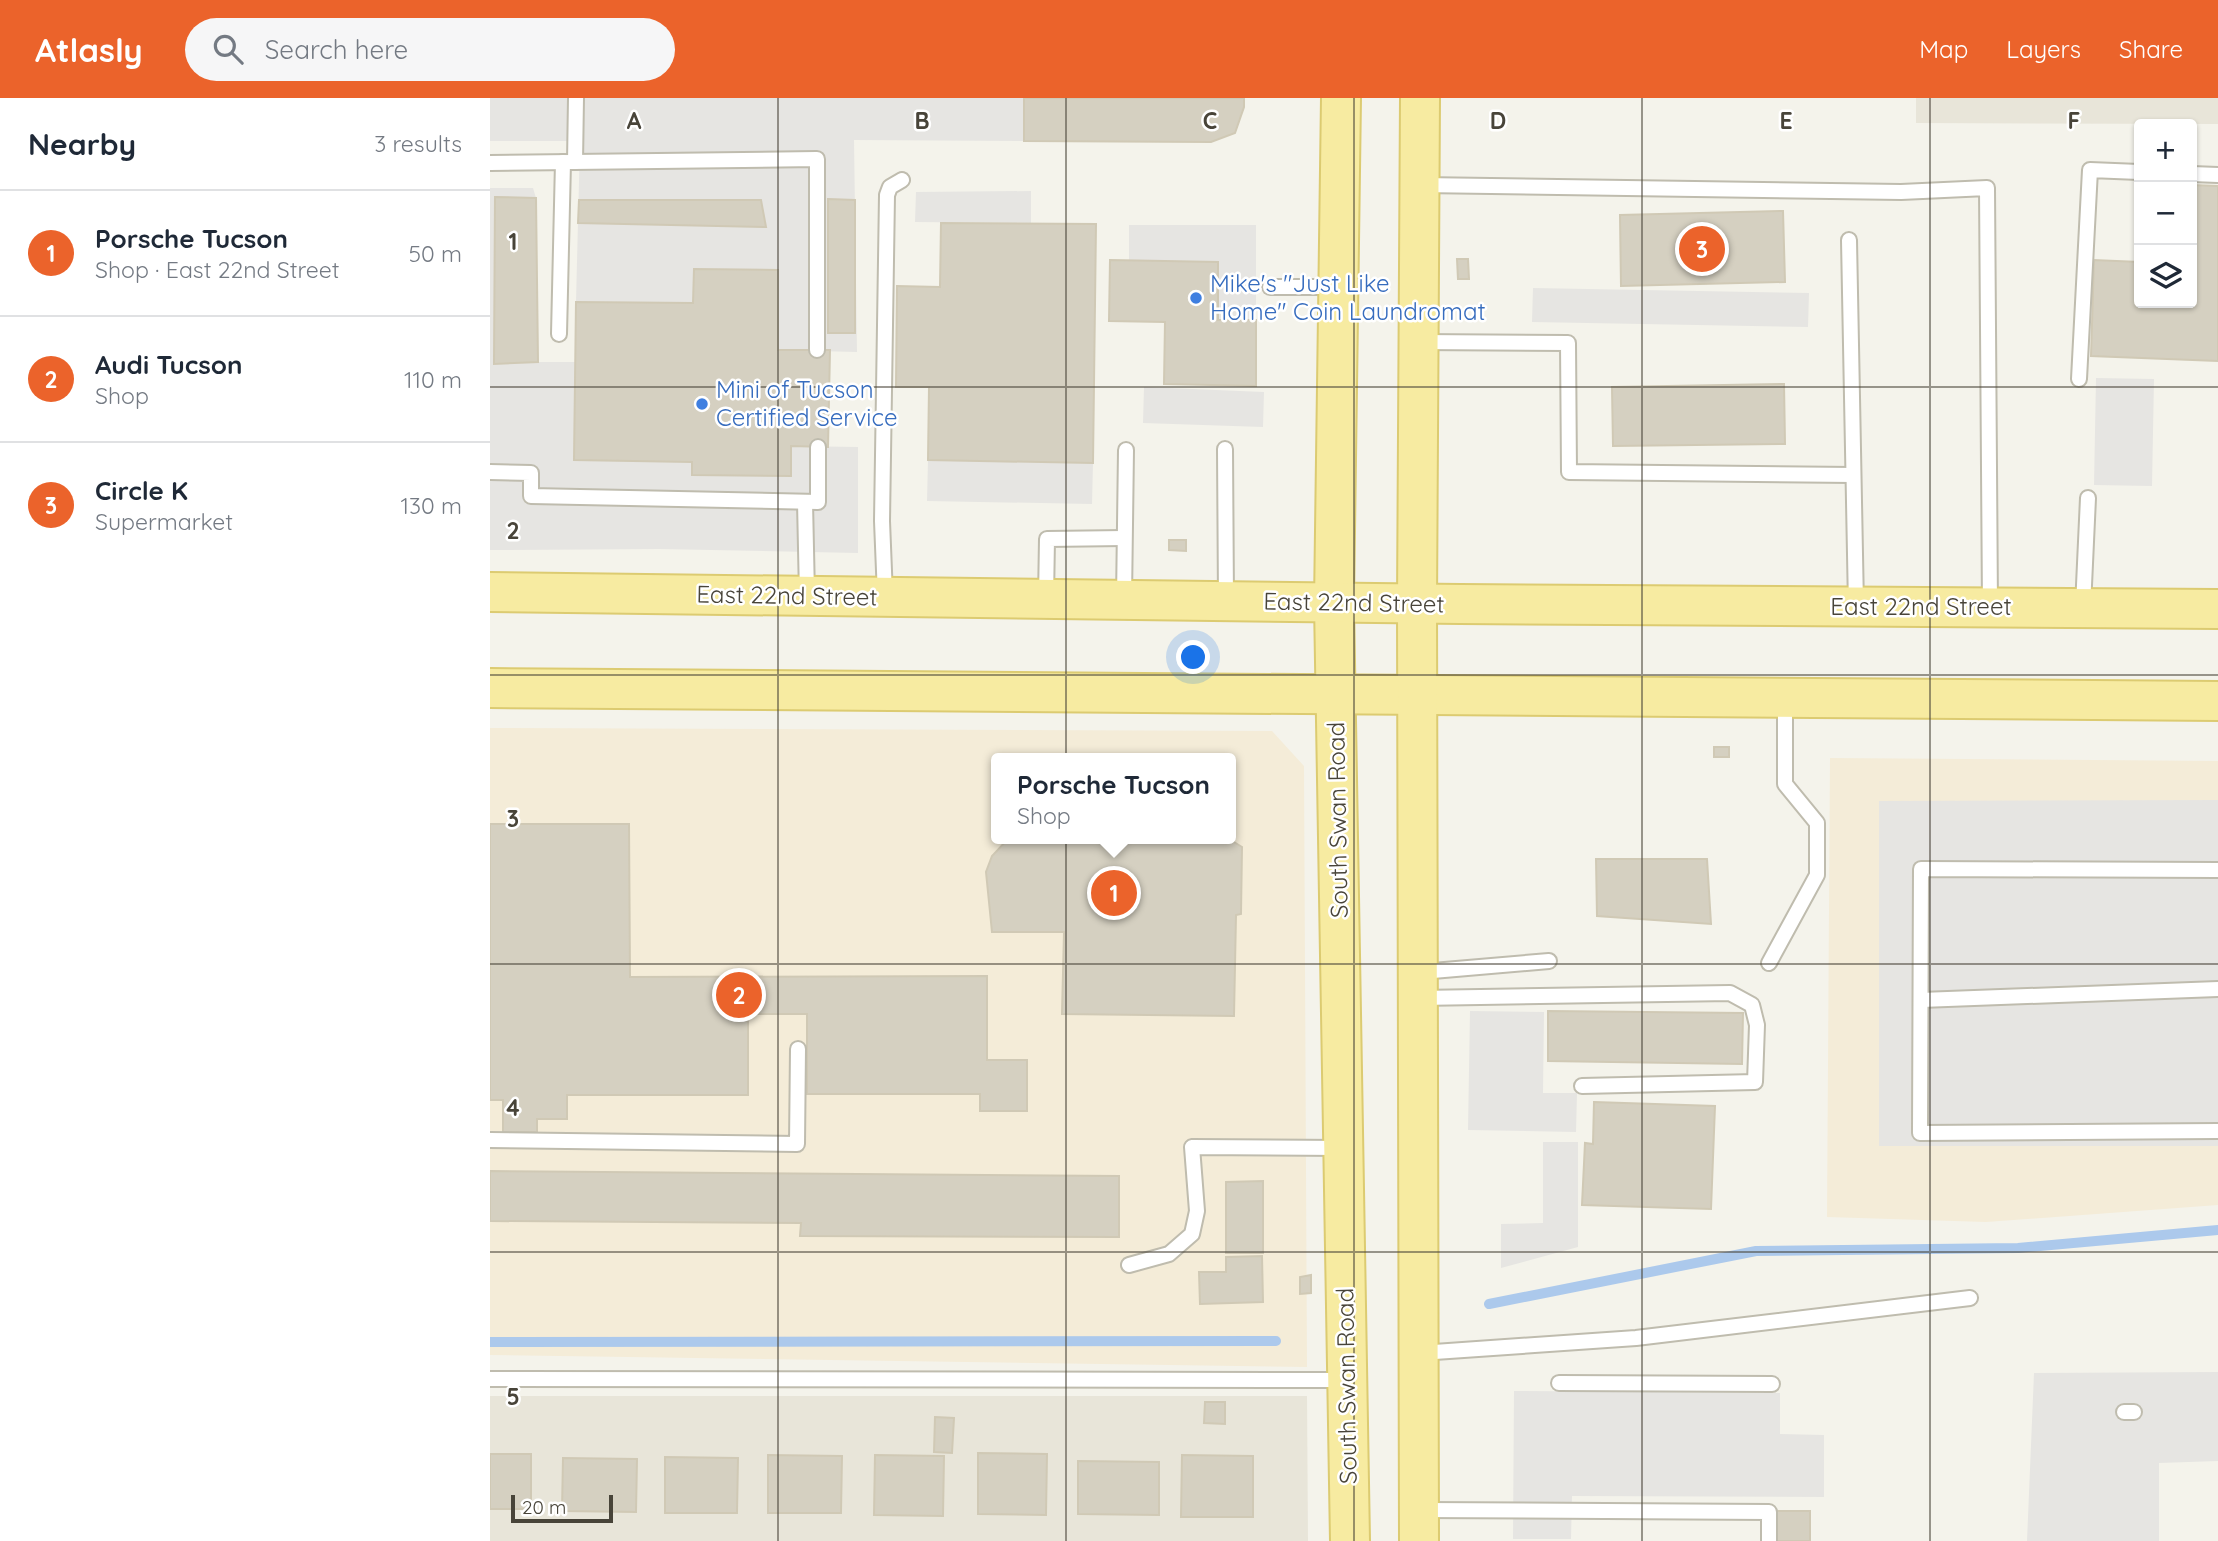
<!DOCTYPE html>
<html lang="en">
<head>
<meta charset="utf-8">
<style>
  :root { --surface:#fff; --page:#f6f6f7; --text:#1f2937; --muted:#747a83; --line:#e0e1e3; --accent:#eb632b }
  body { margin:0; font-family:Quicksand,sans-serif; background:var(--page); color:var(--text) }
  .controls { position:absolute; right:21px; top:21px; display:grid; overflow:hidden; border-radius:7px; box-shadow:0 2px 5px #0004 }
  .controls button { width:63px; height:63px; display:grid; place-items:center; padding:0; border:0; border-bottom:2px solid var(--line); background:var(--surface); color:var(--text); font:35px sans-serif }
  .scale { position:absolute; left:21px; bottom:18px; width:102px; box-sizing:border-box; padding-left:7px; border:4px solid #484439; border-top:0; font-size:19px; line-height:24px; white-space:nowrap; color:#484439; -webkit-text-stroke:5px #fff; paint-order:stroke }
  .you { position:absolute; left:704px; top:560px; width:24px; height:24px; margin:-18px; border:5px solid #fff; border-radius:50%; background:#1a73e8; box-shadow:0 0 0 10px #1a73e833 }
  .badge { display:grid; place-items:center; width:46px; height:46px; border-radius:50%; background:var(--accent); color:#fff; font-size:23px; font-weight:700 }
  .pin { position:absolute; translate:-50% -50%; border:4px solid #fff; box-shadow:0 2px 7px #0006 }
  .popup { position:absolute; left:501px; top:655px; width:245px; height:91px; box-sizing:border-box; display:grid; place-content:center; border-radius:7px; background:var(--surface); filter:drop-shadow(0 2px 5px #0005); font-size:23px; white-space:nowrap; color:var(--muted) }
  .popup b { font-size:26px; color:var(--text) }
  .popup::after { content:''; position:absolute; left:50%; top:100%; margin-left:-14px; border:14px solid transparent; border-top-color:var(--surface) }
  .list { margin:0; padding:0; list-style:none }
  h2 { display:flex; justify-content:space-between; align-items:center; height:91px; margin:0; padding:0 28px; font-size:30px }
  h2 small { font-size:23px; font-weight:400; color:var(--muted) }
  .list li { display:grid; grid-template-columns:46px 1fr auto; gap:21px; align-items:center; box-sizing:border-box; height:126px; padding:0 28px; border-top:2px solid var(--line) }
  .list b { display:block; font-size:26px; white-space:nowrap }
  .list p { margin:0; font-size:23px; white-space:nowrap; color:var(--muted) }
  .list em { font-size:23px; font-style:normal; color:var(--muted) }
  .icon { flex:none; width:38px; height:38px; fill:none; stroke:currentColor; stroke-width:2; stroke-linecap:round; stroke-linejoin:round }
  .map { position:relative; flex:none; width:1728px; height:1443px; overflow:hidden }
  header { display:flex; align-items:center; gap:42px; box-sizing:border-box; height:98px; padding:0 35px; background:var(--accent); color:#fff }
  header strong { font-size:33px }
  nav { display:flex; gap:38px; margin-inline-start:auto; font-size:24px }
  .search { width:490px; height:63px; background:var(--page); display:flex; align-items:center; gap:18px; box-sizing:border-box; padding:0 24px; border-radius:38px; color:var(--muted); font-size:26px }
  main { display:flex }
  aside { flex:1; background:var(--surface) }
  .map>svg:first-child { display:block }
  .residential { fill:#e8e5d9 }
  .commercial { fill:#f4ecd8; fill-rule:evenodd }
  .parking { fill:#e6e5e2 }
  .lines { fill:none; stroke-linecap:round; stroke-linejoin:round }
  .stream { stroke:#acc9ec; stroke-width:10 }
  .building { fill:#d5d0c1; stroke:#d0c9b5; stroke-width:2 }
  .lane-casing { stroke:#bfbcae; stroke-width:18 }
  .primary-casing { stroke:#dccb71; stroke-width:42 }
  .lane { stroke:#fff; stroke-width:14 }
  .primary { stroke:#f7eba1; stroke-width:38 }
  .grid { fill:none; stroke:#484439; stroke-width:2; stroke-opacity:0.55 }
  .shop-dot { fill:#3f7fe0; stroke:#fff; stroke-width:2.5 }
  .labels { text-anchor:middle; stroke-width:5; stroke-linejoin:round; paint-order:stroke }
  .shop-label { font-size:24px; fill:#366cbe; stroke:#fff; text-anchor:start }
  .street-label { font-size:24px; fill:#484439; stroke:#fff }
  .grid-label { font-size:23px; text-anchor:middle; font-weight:bold; fill:#484439; stroke:#fff; stroke-width:5; stroke-linejoin:round; paint-order:stroke }
</style>
</head>
<body>
<header>
<strong>Atlasly</strong>
<div class="search"><svg class="icon" aria-label="search" viewBox="0 0 24 24"><circle cx="10" cy="10" r="6"/><path d="M15 15l6 6"/></svg>Search here</div>
<nav><a>Map</a><a>Layers</a><a>Share</a></nav>
</header>
<main>
<aside>
<h2>Nearby<small>3 results</small></h2>
<ul class="list">
<li><span class="badge">1</span><div><b>Porsche Tucson</b><p>Shop · East 22nd Street</p></div><em>50 m</em></li>
<li><span class="badge">2</span><div><b>Audi Tucson</b><p>Shop</p></div><em>110 m</em></li>
<li><span class="badge">3</span><div><b>Circle K</b><p>Supermarket</p></div><em>130 m</em></li>
</ul>
</aside>
<div class="map">
<svg width="1728" height="1443" viewBox="0 0 1728 1443">
  <rect width="100%" height="100%" fill="#f4f3eb"/>
  <g class="residential">
    <path d="M1426 0H1728V26L1426 25Z"/>
    <path d="M0 1298H817L818 1443H0Z"/>
  </g>
  <g class="commercial">
    <path d="M0 630 782 633 814 668 817 1269 0 1257ZM507 660H741V741H507Z"/>
    <path d="M1340 660 1728 663V1107L1496 1124 1337 1119Z"/>
  </g>
  <g class="parking">
    <path d="M0 0H534V43L364 42 367 254 288 252V172L204 171 203 205 86 204 90 43H0Z"/>
    <path d="M0 90H43L46 100 48 264H85V362L202 364 203 377 301 378V348L368 349V455L169 451 0 452Z"/>
    <path d="M541 93V125L425 124 426 94Z"/>
    <path d="M639 127H766V222H728L639 164Z"/>
    <path d="M1043 190 1319 195 1318 229 1042 224Z"/>
    <path d="M1606 280 1664 281 1662 388 1604 387Z"/>
    <path d="M654 289 774 294 773 329 653 325Z"/>
    <path d="M438 362 603 365 602 406 437 403Z"/>
    <path d="M1728 702V1048H1389V703Z"/>
    <path d="M980 913 1054 914 1053 995H1087L1086 1034 978 1032Z"/>
    <path d="M1053 1044H1088V1149L1011 1170V1126L1053 1125Z"/>
    <path d="M1728 1274V1363L1669 1365V1443H1537L1544 1275Z"/>
    <path d="M1024 1293 1290 1295V1336L1334 1337V1399L1082 1398 1081 1441H1023Z"/>
  </g>
  <g class="lines">
    <g class="stream">
      <path d="M999 1206 1266 1153 1528 1150 1728 1132"/>
      <path d="M0 1244 786 1243"/>
    </g>
  </g>
  <g class="building">
    <path d="M534 0H754V9L745 35 721 44 534 43Z"/>
    <path d="M1702 87 1728 88V263L1601 258 1604 162 1649 164V205H1702Z"/>
    <path d="M5 99 46 100 48 264 4 266Z"/>
    <path d="M338 101 365 102V235H338Z"/>
    <path d="M89 102H271L276 129 88 125Z"/>
    <path d="M1293 113 1295 184 1131 188 1130 117Z"/>
    <path d="M451 125 606 126 603 365 438 362 439 289H406L407 188 450 189Z"/>
    <path d="M967 161H978L979 181H968Z"/>
    <path d="M620 162 728 164V222H766V288L674 286 675 224 619 223Z"/>
    <path d="M204 171 288 172V252H340L338 349 301 348V378L202 377V364L84 362 86 204 203 205Z"/>
    <path d="M1294 286 1295 346 1123 348 1122 289Z"/>
    <path d="M679 442H696V453L679 452Z"/>
    <rect x="1224" y="649" width="15" height="10"/>
    <path d="M0 726H139L140 879 497 878V962H537V1013H490V996H317V916H258V997H77V1021H47V1034H13V1002H0Z"/>
    <path d="M518 741H739L752 749 751 816 746 817 744 918 572 916 574 834H502L496 774 502 758Z"/>
    <path d="M1106 761H1217L1221 826 1107 818Z"/>
    <path d="M1058 913 1253 915 1252 966 1058 963Z"/>
    <path d="M1104 1004 1225 1008 1221 1111 1092 1107 1095 1045 1103 1046Z"/>
    <path d="M0 1073 629 1078V1139L310 1138 311 1125 0 1123Z"/>
    <path d="M773 1083V1155H736V1084Z"/>
    <path d="M772 1158 773 1204 710 1206 709 1174H736V1159Z"/>
    <path d="M821 1177V1195L810 1196V1179Z"/>
    <path d="M715 1304H735V1326L714 1325Z"/>
    <path d="M445 1319 464 1320 462 1355 444 1354Z"/>
    <path d="M488 1355 557 1356 556 1417 488 1416Z"/>
    <rect x="0" y="1356" width="41" height="55"/>
    <path d="M278 1357 352 1358 351 1415H278Z"/>
    <path d="M385 1357 454 1358 453 1418 384 1417Z"/>
    <path d="M692 1357 763 1358V1419H691Z"/>
    <path d="M175 1359 248 1360 247 1415H175Z"/>
    <path d="M73 1360 147 1361 146 1414 72 1413Z"/>
    <path d="M588 1363 669 1364V1417L588 1416Z"/>
    <rect x="1284" y="1413" width="36" height="30"/>
  </g>
  <g class="lines">
    <defs>
      <g id="lane">
        <path d="M85 64 86 0"/>
        <path d="M0 65 327 61V252"/>
        <path d="M1702 76 1728 77"/>
        <path d="M931 87 1411 94 1497 90 1500 508"/>
        <path d="M1359 142 1366 508"/>
        <path d="M780 189H845"/>
        <path d="M69 236 73 64"/>
        <path d="M929 244 1078 245 1079 374 1363 377"/>
        <path d="M1589 281 1600 72 1649 74"/>
        <path d="M735 351 736 503"/>
        <path d="M0 374 41 375V398L328 404V349"/>
        <path d="M315 404 317 497"/>
        <path d="M395 498 392 423 397 97 400 89 412 82"/>
        <path d="M556 500 557 441 634 440"/>
        <path d="M634 501 636 352"/>
        <path d="M1593 509 1598 400"/>
        <path d="M1728 772 1431 771 1430 1035 1728 1033"/>
        <path d="M1279 865 1327 777V725L1295 686V600"/>
        <path d="M931 874 1059 863"/>
        <path d="M929 900 1240 895 1262 907 1267 927 1265 984 1092 988"/>
        <path d="M1431 902 1728 891"/>
        <path d="M0 1042 307 1046 308 951"/>
        <path d="M639 1167 679 1156 702 1136 707 1113 702 1049 852 1050"/>
        <path d="M930 1255 1146 1240 1480 1200"/>
        <path d="M0 1281 856 1282"/>
        <path d="M1069 1285 1282 1286"/>
        <path d="M1634 1314H1644"/>
        <path d="M932 1412 1279 1414V1443"/>
      </g>
      <g id="primary">
        <path d="M851 0 844 505 860 1443"/>
        <path d="M0 494 970 506 1728 511"/>
        <path d="M0 590 1728 603"/>
        <path d="M929 1443 927 506 930 0"/>
      </g>
    </defs>
    <use href="#lane" class="lane-casing"/>
    <use href="#primary" class="primary-casing"/>
    <use href="#lane" class="lane"/>
    <use href="#primary" class="primary"/>
  </g>
  <path class="grid" d="M288 0V1443M576 0V1443M864 0V1443M1152 0V1443M1440 0V1443M0 289H1728M0 577H1728M0 866H1728M0 1154H1728"/>
  <g class="shop-dot">
    <circle cx="706" cy="200" r="7"/>
    <circle cx="212" cy="306" r="7"/>
  </g>
  <g class="labels">
    <g class="shop-label">
      <text x="720" y="194">Mike's "Just Like<tspan x="720" dy="28">Home" Coin Laundromat</tspan></text>
      <text x="226" y="300">Mini of Tucson<tspan x="226" dy="28">Certified Service</tspan></text>
    </g>
    <g class="street-label">
      <text transform="translate(297 498) rotate(1)" y="8">East 22nd Street</text>
      <text transform="translate(864 505) rotate(1)" y="8">East 22nd Street</text>
      <text x="1431" y="517">East 22nd Street</text>
      <text transform="translate(848 722) rotate(-91)" y="8">South Swan Road</text>
      <text transform="translate(857 1288) rotate(-91)" y="8">South Swan Road</text>
    </g>
  </g>
  <g class="grid-label">
    <text x="144" y="31">A</text>
    <text x="432" y="31">B</text>
    <text x="720" y="31">C</text>
    <text x="1008" y="31">D</text>
    <text x="1296" y="31">E</text>
    <text x="1584" y="31">F</text>
    <text x="23" y="152">1</text>
    <text x="23" y="441">2</text>
    <text x="23" y="729">3</text>
    <text x="23" y="1018">4</text>
    <text x="23" y="1307">5</text>
  </g>
</svg>
<div class="controls">
<button>+</button>
<button>−</button>
<button><svg class="icon" aria-label="layers" viewBox="0 0 24 24"><path d="M12 4l9 5-9 5-9-5zM3 14l9 5 9-5"/></svg></button>
</div>
<div class="scale">20 m</div>
<div class="you"></div>
<div class="pin badge" style="left:624px;top:795px">1</div>
<div class="popup"><b>Porsche Tucson</b>Shop</div>
<div class="pin badge" style="left:249px;top:897px">2</div>
<div class="pin badge" style="left:1212px;top:151px">3</div>
</div>
</main>
</body>
</html>
